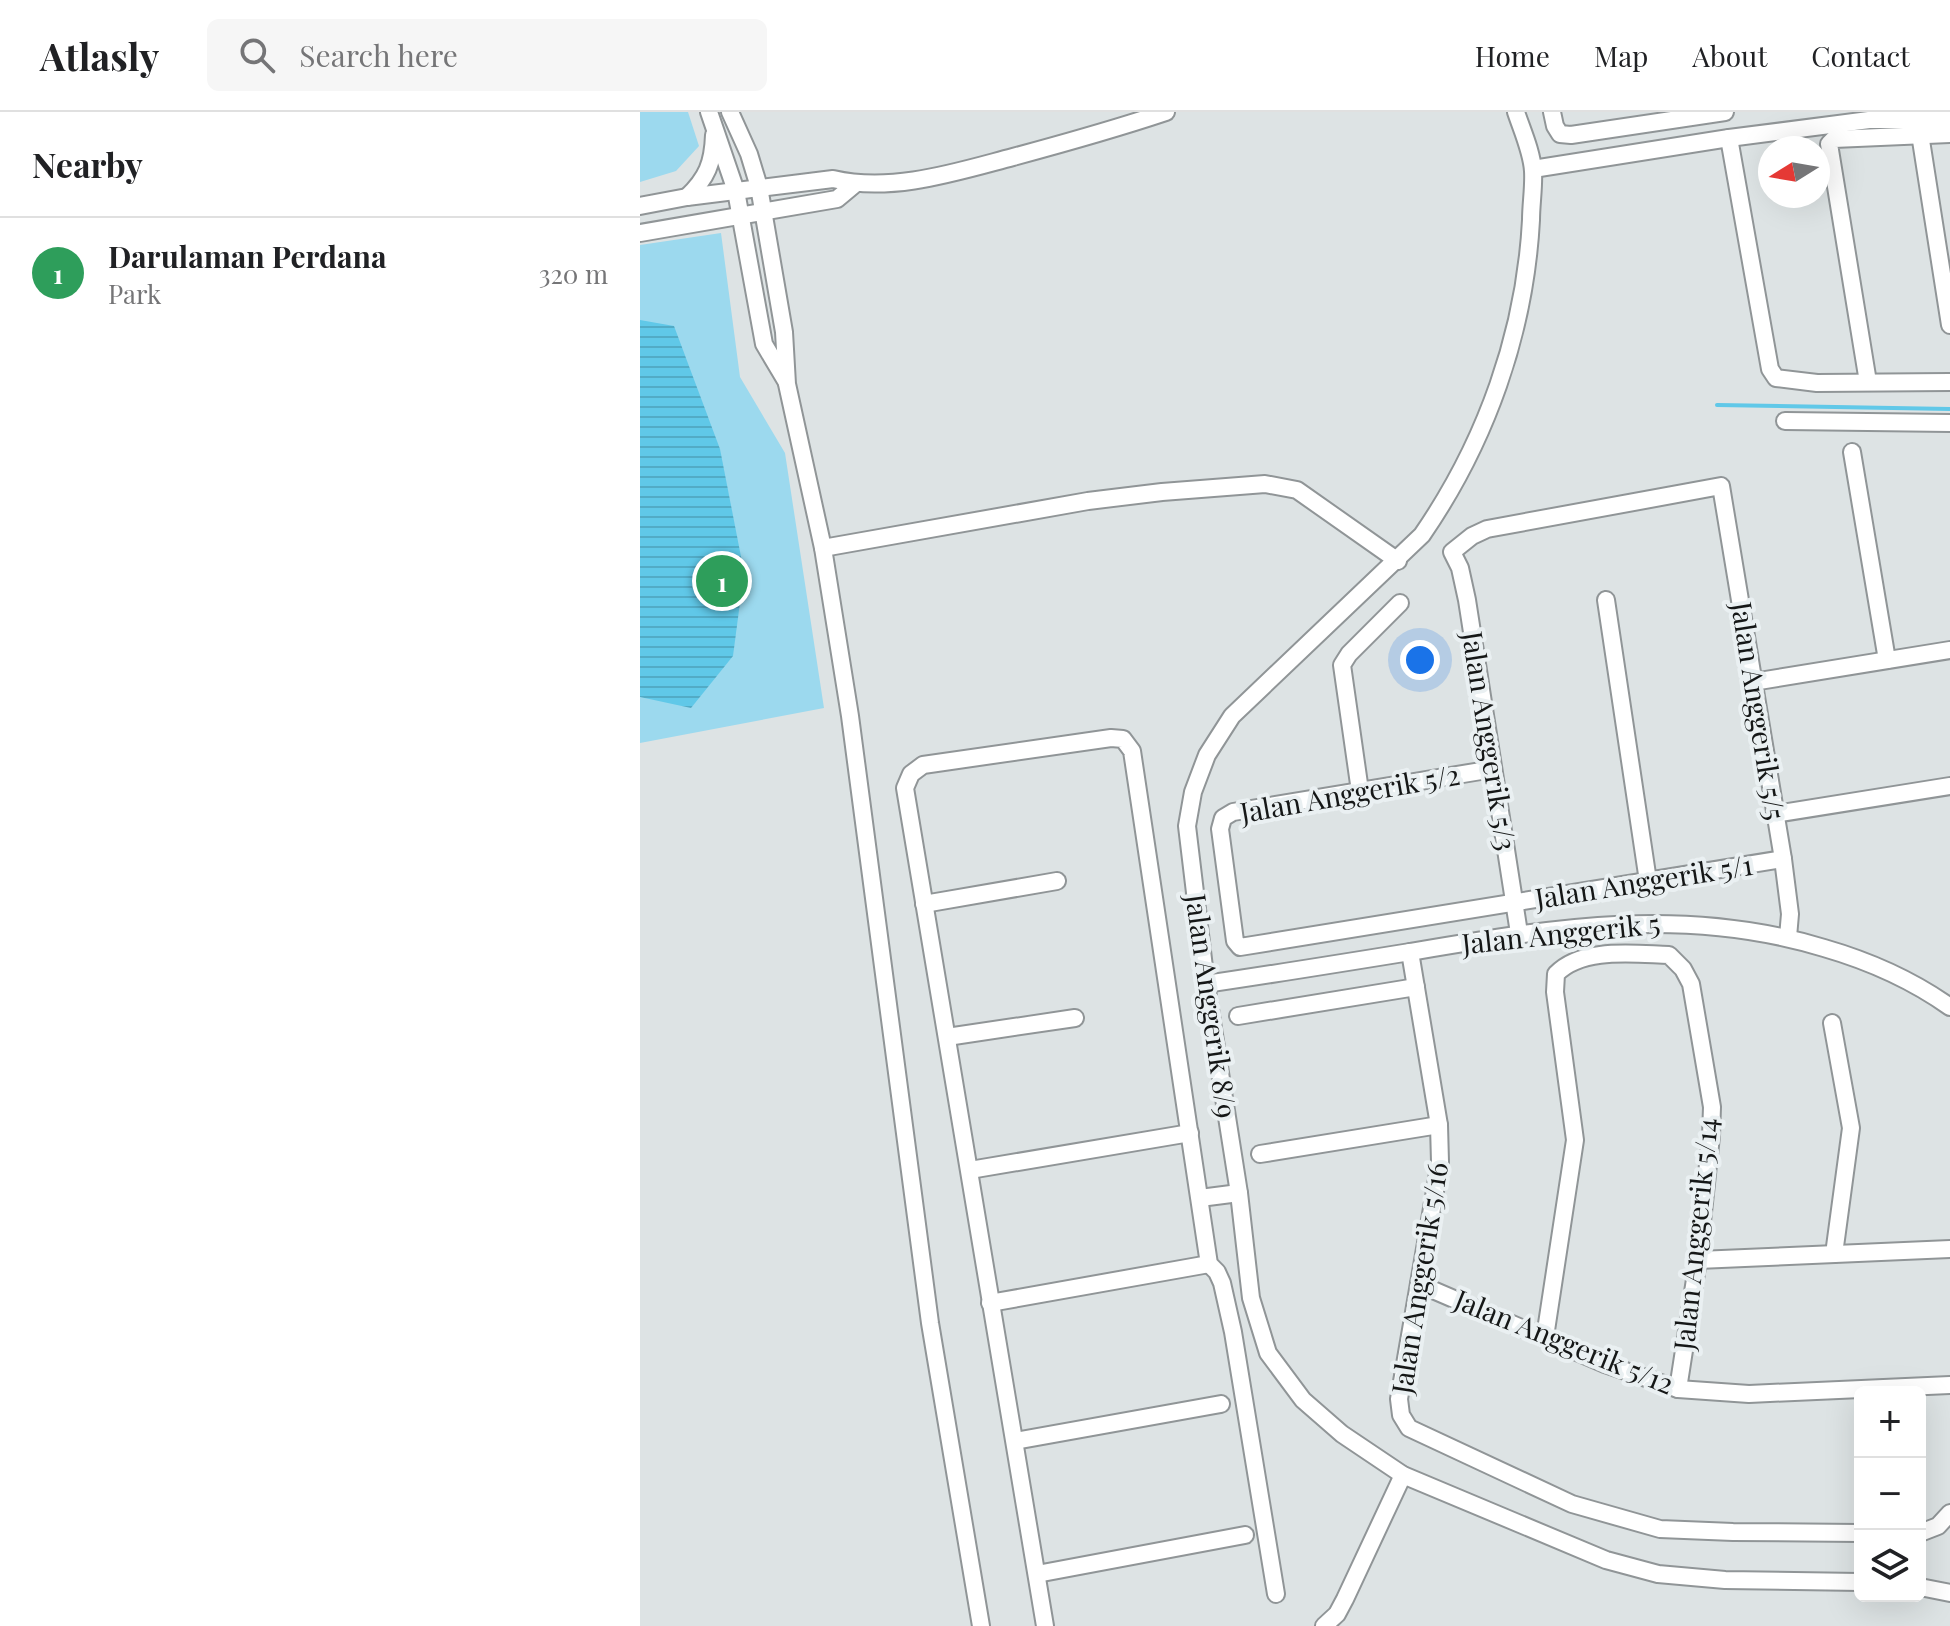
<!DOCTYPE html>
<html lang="en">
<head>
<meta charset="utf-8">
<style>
  :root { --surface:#fff; --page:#f6f6f6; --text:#202124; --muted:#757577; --line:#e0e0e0; --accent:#2563eb }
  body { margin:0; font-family:"Playfair Display",serif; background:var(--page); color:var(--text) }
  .controls { position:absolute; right:24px; bottom:24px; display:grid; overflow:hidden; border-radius:12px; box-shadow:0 8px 32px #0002 }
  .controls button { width:72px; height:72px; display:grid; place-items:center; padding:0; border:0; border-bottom:2px solid var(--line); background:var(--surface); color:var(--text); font:40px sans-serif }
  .compass { position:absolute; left:1118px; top:24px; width:72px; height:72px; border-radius:50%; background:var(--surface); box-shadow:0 8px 32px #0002; rotate:259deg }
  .you { position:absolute; left:780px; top:548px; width:28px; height:28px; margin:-20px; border:6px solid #fff; border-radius:50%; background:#1a73e8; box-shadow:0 0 0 12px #1a73e833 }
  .badge { display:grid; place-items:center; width:52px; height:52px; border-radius:50%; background:var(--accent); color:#fff; font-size:26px; font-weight:700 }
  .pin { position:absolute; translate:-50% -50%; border:4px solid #fff; box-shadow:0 2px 8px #0006 }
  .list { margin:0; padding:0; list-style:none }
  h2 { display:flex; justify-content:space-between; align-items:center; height:104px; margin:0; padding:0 32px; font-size:34px }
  h2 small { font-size:26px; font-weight:400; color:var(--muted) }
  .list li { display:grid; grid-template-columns:52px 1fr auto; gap:24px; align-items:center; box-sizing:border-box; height:112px; padding:0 32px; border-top:2px solid var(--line) }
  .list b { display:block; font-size:30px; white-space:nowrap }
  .list p { margin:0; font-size:26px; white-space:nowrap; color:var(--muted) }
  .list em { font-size:26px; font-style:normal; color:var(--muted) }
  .icon { flex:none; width:44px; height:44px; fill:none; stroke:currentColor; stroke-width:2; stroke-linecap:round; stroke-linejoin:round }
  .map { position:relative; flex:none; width:1310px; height:1514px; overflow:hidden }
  header { display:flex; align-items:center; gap:48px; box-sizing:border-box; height:112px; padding:0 40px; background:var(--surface); border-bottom:2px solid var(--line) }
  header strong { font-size:38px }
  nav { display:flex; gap:44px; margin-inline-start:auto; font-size:28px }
  .search { width:560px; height:72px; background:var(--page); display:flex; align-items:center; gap:20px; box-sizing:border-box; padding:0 28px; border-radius:12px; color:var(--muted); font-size:30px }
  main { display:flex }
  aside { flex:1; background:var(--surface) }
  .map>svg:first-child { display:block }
  .green { fill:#9cd9ee }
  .water { fill:url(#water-rules) }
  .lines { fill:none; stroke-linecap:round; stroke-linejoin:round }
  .stream { stroke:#60c8e8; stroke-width:4 }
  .street-casing { stroke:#909597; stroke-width:20 }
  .street { stroke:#fff; stroke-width:16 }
  .labels { text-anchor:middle; stroke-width:8; stroke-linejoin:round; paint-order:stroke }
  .street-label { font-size:28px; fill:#151717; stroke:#eaf0f2 }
</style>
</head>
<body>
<header>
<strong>Atlasly</strong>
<div class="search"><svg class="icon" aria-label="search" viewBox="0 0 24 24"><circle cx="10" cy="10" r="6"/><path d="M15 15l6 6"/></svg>Search here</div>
<nav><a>Home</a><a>Map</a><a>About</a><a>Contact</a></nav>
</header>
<main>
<aside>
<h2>Nearby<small></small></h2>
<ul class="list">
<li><span class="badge" style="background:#2e9e5b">1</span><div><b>Darulaman Perdana</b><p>Park</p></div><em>320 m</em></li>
</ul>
</aside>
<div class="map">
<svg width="1310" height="1514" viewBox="0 0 1310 1514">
  <defs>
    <pattern id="water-rules" width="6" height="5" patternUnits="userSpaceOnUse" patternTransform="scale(2)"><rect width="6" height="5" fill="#60c8e8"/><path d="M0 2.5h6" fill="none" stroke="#52abc6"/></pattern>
  </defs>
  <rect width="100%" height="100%" fill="#dde3e4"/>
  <g class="green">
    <path d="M0 0H48L59 34 36 59 0 70Z"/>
    <path d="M81 121 100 265 145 341 184 596 0 631V133Z"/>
  </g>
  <path class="water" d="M0 208 34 214 80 337 104 460 93 544 51 596 0 585Z"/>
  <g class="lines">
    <path class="stream" d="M1077 293 1310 297"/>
    <defs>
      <g id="street">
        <path d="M69 0 96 79 124 232 146 269"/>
        <path d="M90 0 109 42 119 75 144 220 147 272 183 436 210 604 290 1211 341 1514"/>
        <path d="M876 0C882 18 892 40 893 59 894 75 891 92 891 108 885 221 846 330 782 423L592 604 567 643 553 680 547 714 566 872 599 1081 611 1186 628 1241 663 1288 702 1322 763 1363 966 1448 1018 1462 1085 1468 1220 1470"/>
        <path d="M912 0 915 14 920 22 931 23 1085 0"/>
        <path d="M1280 22 1310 213"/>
        <path d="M1089 26 1130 257 1136 266 1177 271 1310 270"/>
        <path d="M893 57 1089 26 1229 8H1310"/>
        <path d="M47 85C67 66 73 51 74 23"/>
        <path d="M0 94 47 85 193 67C252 81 316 60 373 45 425 31 475 17 526 0"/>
        <path d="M0 121 197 87 215 72"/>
        <path d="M1228 270 1189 32 1194 27 1310 22"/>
        <path d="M1145 309 1310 311"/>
        <path d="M1212 340 1247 548"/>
        <path d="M183 436 448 389 522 380 625 372 657 378 758 449"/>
        <path d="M966 488 1008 769"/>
        <path d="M1113 570 1310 538"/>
        <path d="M853 657 593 700 583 706 580 717 595 829 600 835 1143 747"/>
        <path d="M720 679 702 553 709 542 760 491"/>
        <path d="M1135 702 1310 674"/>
        <path d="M284 792 417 769"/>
        <path d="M879 821 827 488 820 456 812 440 832 424 847 417 1081 374 1143 747 1150 802 1148 825"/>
        <path d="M770 840 799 1013 800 1050 759 1287 761 1303 769 1316 932 1392 1020 1417 1093 1420 1220 1421"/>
        <path d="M566 872C634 862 702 851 770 840 912 816 1043 793 1184 836 1229 849 1272 868 1310 895"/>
        <path d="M598 904 776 875"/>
        <path d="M1192 911 1211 1016 1194 1142"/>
        <path d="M307 925 435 906"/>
        <path d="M620 1042 799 1013"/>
        <path d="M330 1058 550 1021"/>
        <path d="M560 1086 599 1081"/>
        <path d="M1058 1148 1310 1137"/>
        <path d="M779 1172 965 1252 1038 1277 1109 1282 1310 1273"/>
        <path d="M350 1191 569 1152"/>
        <path d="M905 1225 935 1028 915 880 916 862C942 835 993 842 1029 843L1043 857 1051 872 1072 995 1071 1024 1058 1148 1038 1277"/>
        <path d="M375 1329 581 1292"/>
        <path d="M1280 1421 1298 1414 1310 1401"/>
        <path d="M397 1462 605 1423"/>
        <path d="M1280 1475 1310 1481"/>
        <path d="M405 1514 265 676 271 662 283 653 471 626 483 627 492 639 569 1152 577 1160 582 1171 593 1220 636 1482"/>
        <path d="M684 1514 697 1502 705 1487 763 1363"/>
      </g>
    </defs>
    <use href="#street" class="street-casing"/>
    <use href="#street" class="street"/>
  </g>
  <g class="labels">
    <g class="street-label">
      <text transform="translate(1118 599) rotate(81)" y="10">Jalan Anggerik 5/5</text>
      <text transform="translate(849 629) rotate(81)" y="10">Jalan Anggerik 5/3</text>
      <text transform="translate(710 682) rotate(-10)" y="10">Jalan Anggerik 5/2</text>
      <text transform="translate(1004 770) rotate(-9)" y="10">Jalan Anggerik 5/1</text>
      <text transform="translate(921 822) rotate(-6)" y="10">Jalan Anggerik 5</text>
      <text transform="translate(571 894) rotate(82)" y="10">Jalan Anggerik 8/9</text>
      <text transform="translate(1056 1122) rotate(-84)" y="10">Jalan Anggerik 5/14</text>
      <text transform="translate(780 1166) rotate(-81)" y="10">Jalan Anggerik 5/16</text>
      <text transform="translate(924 1230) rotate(22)" y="10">Jalan Anggerik 5/12</text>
    </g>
  </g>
</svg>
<div class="controls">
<button>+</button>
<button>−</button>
<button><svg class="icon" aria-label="layers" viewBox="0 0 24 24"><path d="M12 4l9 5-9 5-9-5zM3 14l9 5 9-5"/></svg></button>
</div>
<svg class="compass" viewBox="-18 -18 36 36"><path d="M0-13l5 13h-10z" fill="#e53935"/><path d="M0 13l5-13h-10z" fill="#757577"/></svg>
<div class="you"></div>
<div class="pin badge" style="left:82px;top:469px;background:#2e9e5b">1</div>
</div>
</main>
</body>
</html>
